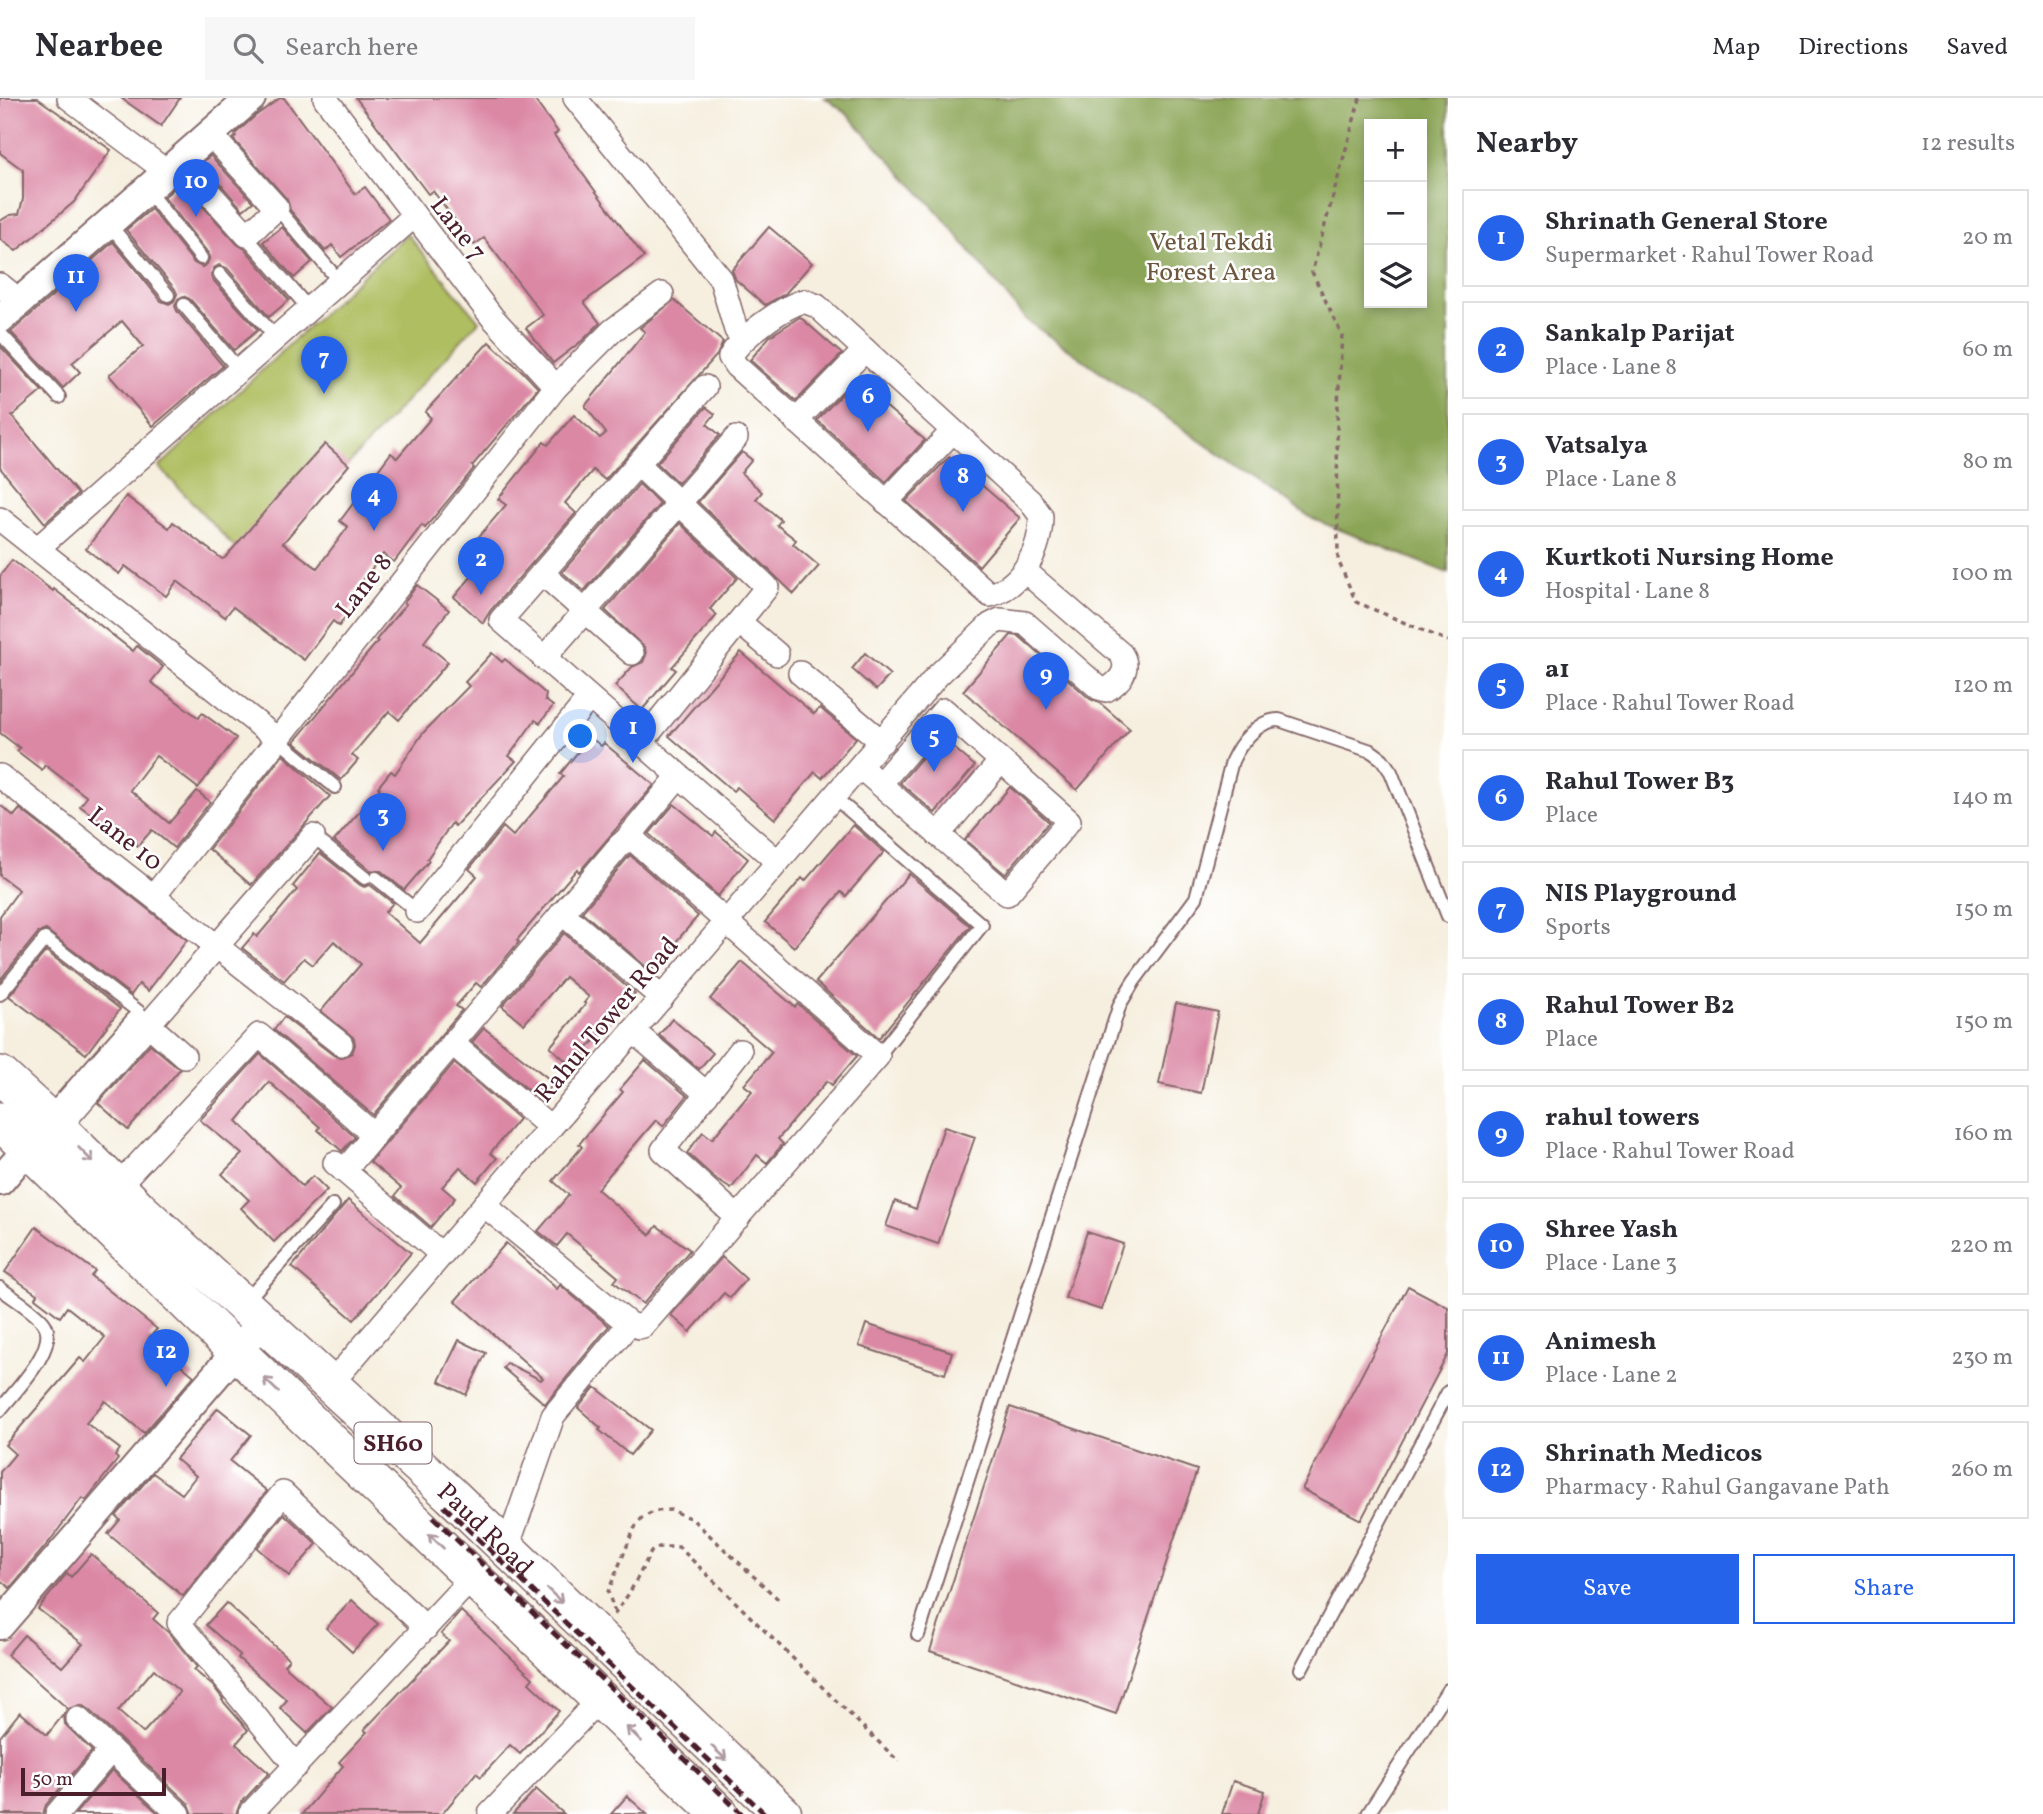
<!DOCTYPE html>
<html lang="en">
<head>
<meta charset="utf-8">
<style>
  :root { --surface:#fff; --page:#f7f7f7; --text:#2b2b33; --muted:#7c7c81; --line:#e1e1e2; --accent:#2563eb }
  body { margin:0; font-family:Vollkorn,serif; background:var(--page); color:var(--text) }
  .controls { position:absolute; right:21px; top:21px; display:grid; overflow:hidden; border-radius:0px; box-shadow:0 4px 10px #0003 }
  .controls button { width:63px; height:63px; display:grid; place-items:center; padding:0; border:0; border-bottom:2px solid var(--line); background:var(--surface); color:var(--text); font:35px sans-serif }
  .scale { position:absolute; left:21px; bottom:18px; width:145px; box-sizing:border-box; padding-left:7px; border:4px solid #4a1f2b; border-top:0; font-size:19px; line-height:24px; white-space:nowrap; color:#4a1f2b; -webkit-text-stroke:5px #fff; paint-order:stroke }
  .you { position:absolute; left:581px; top:639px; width:24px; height:24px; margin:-18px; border:5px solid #fff; border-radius:50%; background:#1a73e8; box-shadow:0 0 0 10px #1a73e833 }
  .badge { display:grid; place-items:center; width:46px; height:46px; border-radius:50%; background:var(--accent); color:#fff; font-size:23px; font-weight:700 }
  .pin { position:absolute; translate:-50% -58px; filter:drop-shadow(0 2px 4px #0008) }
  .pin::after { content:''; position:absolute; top:37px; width:24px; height:21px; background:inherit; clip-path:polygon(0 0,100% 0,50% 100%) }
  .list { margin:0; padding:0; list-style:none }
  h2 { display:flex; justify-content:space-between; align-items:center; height:91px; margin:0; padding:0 28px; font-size:30px }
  h2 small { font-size:23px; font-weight:400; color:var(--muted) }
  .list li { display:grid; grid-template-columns:46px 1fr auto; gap:21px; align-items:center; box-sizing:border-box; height:98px; margin:0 14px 14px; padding:0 14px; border:2px solid var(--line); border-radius:0px }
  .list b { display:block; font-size:26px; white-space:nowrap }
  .list p { margin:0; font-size:23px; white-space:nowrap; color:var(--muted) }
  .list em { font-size:23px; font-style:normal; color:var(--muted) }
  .actions { display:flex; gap:14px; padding:21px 28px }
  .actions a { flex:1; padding:16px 0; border:2px solid var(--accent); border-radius:0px; text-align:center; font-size:24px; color:var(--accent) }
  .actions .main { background:var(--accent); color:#fff }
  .icon { flex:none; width:38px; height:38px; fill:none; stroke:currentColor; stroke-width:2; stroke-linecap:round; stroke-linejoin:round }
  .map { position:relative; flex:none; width:1448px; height:1716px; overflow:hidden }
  header { display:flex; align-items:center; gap:42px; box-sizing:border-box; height:98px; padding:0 35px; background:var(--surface); border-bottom:2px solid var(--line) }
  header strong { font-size:33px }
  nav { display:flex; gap:38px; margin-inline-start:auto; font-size:24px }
  .search { width:490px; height:63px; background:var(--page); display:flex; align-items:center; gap:18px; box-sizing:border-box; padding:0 24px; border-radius:0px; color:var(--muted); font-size:26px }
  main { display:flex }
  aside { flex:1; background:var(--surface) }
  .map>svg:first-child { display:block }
  .green { fill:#afbe60; stroke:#7c6e46; stroke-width:2 }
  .forest { fill:#8ba556; stroke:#6a6240; stroke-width:2; fill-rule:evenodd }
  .building { fill:#db88a5; fill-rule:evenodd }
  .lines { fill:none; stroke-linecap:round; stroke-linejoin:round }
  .service-casing { stroke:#86686a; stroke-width:16 }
  .minor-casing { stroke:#86686a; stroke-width:26 }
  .tertiary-casing { stroke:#86686a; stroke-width:32 }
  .primary-casing { stroke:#86686a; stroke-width:40 }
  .path { stroke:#86686a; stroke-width:3.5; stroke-dasharray:5 5; stroke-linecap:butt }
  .service { stroke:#fff; stroke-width:12 }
  .minor { stroke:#fff; stroke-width:23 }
  .tertiary { stroke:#fff; stroke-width:28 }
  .primary { stroke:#fff; stroke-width:37 }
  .rail { stroke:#4a1f2b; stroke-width:5; stroke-dasharray:10 5; stroke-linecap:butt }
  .oneway { stroke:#ae9aa0 }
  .labels { text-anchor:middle; stroke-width:5; stroke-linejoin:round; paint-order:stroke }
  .shield { fill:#fff; stroke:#80626b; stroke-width:2 }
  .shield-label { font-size:24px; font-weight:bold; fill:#4a1f2b }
  .street-label { font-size:26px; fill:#4a1f2b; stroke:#fff }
  .park-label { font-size:26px; fill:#6d573e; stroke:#fff }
</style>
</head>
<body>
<header>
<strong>Nearbee</strong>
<div class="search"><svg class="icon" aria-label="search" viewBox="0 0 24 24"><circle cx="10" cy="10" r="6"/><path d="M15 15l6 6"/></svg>Search here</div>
<nav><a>Map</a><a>Directions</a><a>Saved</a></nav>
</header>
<main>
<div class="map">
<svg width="1448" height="1716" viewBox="0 0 1448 1716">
  <rect width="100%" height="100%" fill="#fff"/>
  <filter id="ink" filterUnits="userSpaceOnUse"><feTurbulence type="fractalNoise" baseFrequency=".0143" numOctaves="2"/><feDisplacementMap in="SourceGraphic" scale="14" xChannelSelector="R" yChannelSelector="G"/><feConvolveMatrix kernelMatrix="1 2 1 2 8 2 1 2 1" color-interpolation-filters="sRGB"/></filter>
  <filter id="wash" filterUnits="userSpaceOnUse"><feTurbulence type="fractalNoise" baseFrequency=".00686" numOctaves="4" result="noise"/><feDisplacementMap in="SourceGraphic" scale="28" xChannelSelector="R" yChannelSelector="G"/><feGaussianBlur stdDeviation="1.57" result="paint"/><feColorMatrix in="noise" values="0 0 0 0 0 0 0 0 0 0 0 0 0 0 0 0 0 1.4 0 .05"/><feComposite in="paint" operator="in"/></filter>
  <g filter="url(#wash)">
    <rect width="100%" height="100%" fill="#f6efdf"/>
    <path class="green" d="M407 136 479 223 254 470 159 369Z"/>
    <path class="forest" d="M825 0H1448V475L1313 421 1026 222 939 115 847 16ZM1369 26H1422V205H1369Z"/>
    <g id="blocks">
      <g class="building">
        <path d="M0 0H37L111 52 74 104 16 153 0 141V123L10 117 19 116 23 101V72L0 55Z"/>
        <path d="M121 0H180L161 28Z"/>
        <path d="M280 0H284L355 96 365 89 389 121 341 159 332 147 325 153 290 112 287 101 233 41 236 38 235 36 254 19Z"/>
        <path d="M356 0H533L558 34 554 37 644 159 584 204 600 225 583 242 553 265 526 230 543 217 484 140 474 147 433 93 428 96Z"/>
        <path d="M210 58H211L253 104 243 112 202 65Z"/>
        <path d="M181 84 237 146 245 151 289 202 269 219 227 170 219 167 214 170 211 177 213 182 258 232 234 252 190 201 183 198 178 201 175 208 177 213 223 268 153 328 109 277 143 248 122 223 72 265 80 274 63 290 11 234 113 144 161 203 169 206 174 203 177 196 175 191 126 132 151 111 194 165 202 169 207 166 210 159 208 155 164 99Z"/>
        <path d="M282 129 312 164 294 180 263 144Z"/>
        <path d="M769 129 812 165 785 196 765 207 736 182 732 172Z"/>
        <path d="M674 202 723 244 717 257 605 382 593 372 565 405 576 415 490 513 483 525 454 499 491 456 475 443 506 407 498 401 544 344 548 347 574 317 600 340 606 335 585 308 645 234 640 230Z"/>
        <path d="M800 219 842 256 796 303 750 262 770 238Z"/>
        <path d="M489 244 523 274 538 290 472 368 474 370 450 400 425 430 422 427 394 464 383 456 352 497 358 501 339 528 333 523 304 562 233 509 225 519 177 483 166 498 125 468 119 476 86 451 126 398 169 430 173 424 222 461 225 460 278 398 325 346 349 367 283 445 317 470 348 429 340 423 391 355 397 360 431 320 425 314Z"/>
        <path d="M0 248 42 293 12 318 78 396 45 425 0 370Z"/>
        <path d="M855 282 925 342 886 384 817 322Z"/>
        <path d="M706 309 715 316 707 326 720 337 678 385 657 365Z"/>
        <path d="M742 354 752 362 741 375 762 394 756 401 781 422 777 427 796 442 793 446 819 468 794 496 698 404Z"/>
        <path d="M949 359 1020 420 979 468 906 403Z"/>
        <path d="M639 386 660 406 584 493 562 474Z"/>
        <path d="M680 425 737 480 710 511 717 517 672 569 676 572 642 612 615 588 632 569 643 564 646 557 645 550 605 512Z"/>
        <path d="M12 462 53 493 54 491 133 553 137 548 163 569 151 584 199 620 202 615 236 640 198 690 156 658 130 692 169 725 197 693 210 704 174 750 152 732 138 748 107 722 104 726 80 708 87 699 45 667 42 672 17 653 20 650 0 635V478Z"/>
        <path d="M417 487 449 512 424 544 448 564 399 622 389 613 352 657 358 662 341 682 294 644 378 543 376 542 406 506 404 505Z"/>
        <path d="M1011 537 1019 538 1090 601 1100 605 1130 631 1077 692 963 593Z"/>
        <path d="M741 554 814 616 820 610 856 640 822 680 815 674 775 721 737 689 733 693 669 638Z"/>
        <path d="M492 555 502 564 505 561 546 596 545 602 553 608 540 625 535 622 509 658 516 663 455 728 452 725 427 761 429 763 404 792 381 773H371L334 743 380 690 378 689 391 673 395 676 423 635 469 588 465 584Z"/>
        <path d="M865 555 890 577 876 592 852 571Z"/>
        <path d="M940 638 975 668 935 715 900 685Z"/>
        <path d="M590 639 601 648 604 645 654 687 579 774 577 771 517 842 519 844 481 889 476 885 456 908 462 912 373 1017 274 932 284 919 333 957 340 960 352 955 355 947 354 940 321 913 361 866 334 843 313 867 304 860 284 883 242 850 254 836 257 839 297 792 293 788 320 755 360 787 364 789 370 787 393 805 385 814 420 845 477 778 469 771 503 729 513 738 564 678 560 676Z"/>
        <path d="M283 657 330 698 251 787 209 751Z"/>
        <path d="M1010 689 1049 724 1005 776 965 742Z"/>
        <path d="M674 706 713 738 716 734 748 761 718 798 649 736Z"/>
        <path d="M0 707 14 718 20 711 187 842 148 893 139 886 131 897 46 832 38 835 0 882V818L19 792 0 778Z"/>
        <path d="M853 727 884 754 846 798 841 794 794 849 765 824 802 780 805 783Z"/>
        <path d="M630 757 698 818 651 873 582 814Z"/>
        <path d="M909 776 970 828 879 940 816 884Z"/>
        <path d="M564 835 635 896 572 968 550 949 586 906 584 905 589 899 565 879 524 926 502 908Z"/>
        <path d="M46 853 120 911 86 956 9 898Z"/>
        <path d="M742 864 795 909 798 906 857 958 832 987 827 983 778 1041 783 1046 767 1065 757 1057 731 1091 717 1082 687 1055 703 1034 712 1041 752 993 744 987 772 954 710 901Z"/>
        <path d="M1176 905 1218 914 1201 995 1159 986Z"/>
        <path d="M672 921 713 955 699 971 659 937Z"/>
        <path d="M484 930 554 985 540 1002 472 944Z"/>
        <path d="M150 946 180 971 128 1032 98 1005Z"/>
        <path d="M260 956 355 1039 342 1053 318 1032 320 1029 269 984 237 1023 302 1088 313 1078 327 1092 274 1144 241 1110 249 1102 222 1076 242 1056 200 1022Z"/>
        <path d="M645 962 687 998 663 1028 656 1022 597 1091 650 1137 657 1128 690 1152 643 1206 614 1184 618 1179 567 1136 557 1148 538 1133 569 1097 553 1083 582 1049 579 1046 623 994 620 991Z"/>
        <path d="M454 965 519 1021 490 1055 497 1060 477 1084 460 1069 442 1089 455 1100 431 1129 395 1098 401 1090 370 1064Z"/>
        <path d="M944 1029 975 1039 938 1146 886 1128 895 1103 916 1111Z"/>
        <path d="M348 1102 411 1155 354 1222 292 1169Z"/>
        <path d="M36 1129 95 1173 91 1178 157 1231 149 1240 194 1278 144 1335 105 1303 86 1325 120 1351 115 1358 118 1361 86 1402 82 1400 49 1444 10 1490 0 1482V1374L15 1356 5 1347 80 1260 85 1264 105 1239 67 1209 60 1219 35 1200 37 1196 5 1174Z"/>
        <path d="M1087 1134 1123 1146 1101 1212 1065 1200Z"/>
        <path d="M506 1145 557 1191 560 1187 609 1228 545 1306 503 1270 507 1265 541 1282 543 1280 455 1203Z"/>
        <path d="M722 1159 746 1181 730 1200 724 1195 690 1234 671 1217Z"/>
        <path d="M1408 1188 1448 1209V1256L1361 1422 1302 1391Z"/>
        <path d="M866 1226 952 1254 945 1276 859 1248Z"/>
        <path d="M459 1242 486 1255 466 1297 439 1283Z"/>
        <path d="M595 1289 651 1332 630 1357 599 1332 601 1330 578 1310Z"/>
        <path d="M1010 1309 1197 1372 1116 1616 930 1553Z"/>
        <path d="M218 1310 251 1337 230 1363 267 1393 183 1498 108 1436 120 1422 116 1418 153 1375 182 1396 196 1378 176 1361Z"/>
        <path d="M284 1416 317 1446 289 1478 257 1450Z"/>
        <path d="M91 1456 158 1515 153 1521 169 1535 197 1569 194 1572 213 1588 223 1601 222 1602 248 1632 236 1646 269 1675 240 1706 236 1716H193L189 1706 88 1611 81 1607 68 1611 7 1557 24 1537 62 1569 83 1546 38 1511 67 1475 71 1479ZM154 1571 180 1594 143 1635 118 1613Z"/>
        <path d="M352 1502 378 1526 352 1554 326 1530Z"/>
        <path d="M226 1505 289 1561 284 1567 332 1609 307 1635 280 1610 287 1602 238 1560 240 1557 206 1527Z"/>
        <path d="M461 1513 533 1580 529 1585 559 1613 520 1656 510 1647 481 1679 476 1675 442 1716H302L343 1668 339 1664 367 1634 364 1632 449 1543 441 1536Z"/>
        <path d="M67 1612 64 1618 65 1626 92 1653 46 1707 43 1716H0V1639L20 1614 47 1637Z"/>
        <path d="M112 1672 159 1716H75Z"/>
        <path d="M1233 1683 1265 1693 1258 1716H1222Z"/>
        <path d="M536 1691 564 1716H513Z"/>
        <path d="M627 1698 647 1716H611Z"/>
      </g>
    </g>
  </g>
  <g filter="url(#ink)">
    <use href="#blocks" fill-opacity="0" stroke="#86686a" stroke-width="2"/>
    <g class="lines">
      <defs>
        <g id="service">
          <path d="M147 92 201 160"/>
          <path d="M277 110 339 183"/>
          <path d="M109 126 168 197"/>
          <path d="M250 143 309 211"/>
          <path d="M220 176 276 240"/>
          <path d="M184 207 239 272"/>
          <path d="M0 235 59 299"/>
          <path d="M277 641 335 689"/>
          <path d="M834 699 982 827 878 958"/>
          <path d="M313 738 365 780"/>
          <path d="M376 780 417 813"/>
          <path d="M0 896 45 841 139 914 48 1017"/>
          <path d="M0 1190C14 1201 32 1211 43 1224 62 1247 14 1294 0 1312"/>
          <path d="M244 1205 333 1107"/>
          <path d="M918 1537 1120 906 1134 883 1196 800 1232 663C1240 645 1258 622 1279 622L1371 653 1382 661 1391 674 1448 818"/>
          <path d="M1301 1571 1448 1294"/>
          <path d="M1368 1716 1448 1592"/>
        </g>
        <g id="minor">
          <path d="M69 0 167 74"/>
          <path d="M325 0 492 219 556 289"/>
          <path d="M575 0 721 181 736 232"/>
          <path d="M180 62 247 137 277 110 210 36"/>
          <path d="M0 187 20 203"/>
          <path d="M804 203 817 208 1030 403 1041 418C1041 450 1024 487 990 497L736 268 730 259C741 239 782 209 804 203Z"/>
          <path d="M705 289 501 522 778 764"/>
          <path d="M796 323 865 252"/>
          <path d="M638 366 767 489 641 645"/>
          <path d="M886 404 953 333"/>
          <path d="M0 421 277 641"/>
          <path d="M38 450 414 118"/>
          <path d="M542 475 632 555"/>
          <path d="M739 524 777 556"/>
          <path d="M544 560 736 340"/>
          <path d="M800 575 882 644"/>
          <path d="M860 669 1007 796 1069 723 944 612 880 686"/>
          <path d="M0 678 341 946"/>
          <path d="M938 737 1000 664"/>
          <path d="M626 742 679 678"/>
          <path d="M154 798 556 289 613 232 662 196"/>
          <path d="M417 813 589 600"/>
          <path d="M562 815 662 900"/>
          <path d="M148 926 184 958"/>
          <path d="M633 933 707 996"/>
          <path d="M452 945 550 1029"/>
          <path d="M58 1030 313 738"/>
          <path d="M335 1065 441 1156"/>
          <path d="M344 1073 620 747 626 742 635 743 878 958 643 1228 639 1229 629 1226 484 1107"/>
          <path d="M117 1089 259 937 365 1029"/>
          <path d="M738 1120 663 1052 740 953"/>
          <path d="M330 1287 937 578 990 527 1000 522 1025 525 1099 590 1106 592C1120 584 1131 571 1121 556L1025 473"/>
          <path d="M507 1450 553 1318 629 1226"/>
          <path d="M78 1621 179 1716"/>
          <path d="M296 1668 179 1525 283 1395 426 1530"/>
          <path d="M57 1716 111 1652"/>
          <path d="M250 1716 473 1479"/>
          <path d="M490 1716 600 1601"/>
        </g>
        <g id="tertiary">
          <path d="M0 221 251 0"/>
          <path d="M0 1083 29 1049"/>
          <path d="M0 1527 262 1224"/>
        </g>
        <g id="primary">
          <path id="s1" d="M0 977 58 1030 142 1114 451 1397 783 1716"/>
          <path d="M0 1023 236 1253 720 1716"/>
        </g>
      </defs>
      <use href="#service" class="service-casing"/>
      <use href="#minor" class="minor-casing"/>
      <use href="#tertiary" class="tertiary-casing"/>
      <use href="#primary" class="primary-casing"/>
      <g class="path">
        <path d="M1360 0 1312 174 1342 237 1337 324 1338 462 1356 504 1448 543"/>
        <path d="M615 1515 608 1494 634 1431 642 1420 655 1413 671 1412 692 1421 778 1501"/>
        <path d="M614 1517 630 1494 651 1454 659 1449H679L899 1664"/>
      </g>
      <use href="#service" class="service"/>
      <use href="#minor" class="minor"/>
      <use href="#tertiary" class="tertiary"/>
      <use href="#primary" class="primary"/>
      <g class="rail">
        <path d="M444 1408 765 1716"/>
        <path d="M433 1419 742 1716"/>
      </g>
    </g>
    <defs><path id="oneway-shaft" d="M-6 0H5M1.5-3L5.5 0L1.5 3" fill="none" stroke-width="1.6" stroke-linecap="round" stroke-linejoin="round" transform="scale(1.75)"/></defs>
    <g class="oneway">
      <use href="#oneway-shaft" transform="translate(86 1057) rotate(45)"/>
      <use href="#oneway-shaft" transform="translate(271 1287) rotate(-136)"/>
      <use href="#oneway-shaft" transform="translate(436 1443) rotate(-136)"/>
      <use href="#oneway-shaft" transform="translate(555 1498) rotate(44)"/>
      <use href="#oneway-shaft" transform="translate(634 1636) rotate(-136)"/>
      <use href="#oneway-shaft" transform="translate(719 1655) rotate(44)"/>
    </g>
  </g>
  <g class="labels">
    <rect class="shield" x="354.5" y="1324.5" width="77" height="41" rx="5"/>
    <g class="shield-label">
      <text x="393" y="1353">SH60</text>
    </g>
    <g class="street-label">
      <text transform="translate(459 130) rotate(52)" y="9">Lane 7</text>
      <text transform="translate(363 487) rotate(-52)" y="9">Lane 8</text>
      <text transform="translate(126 740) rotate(38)" y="9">Lane 10</text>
      <text transform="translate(606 921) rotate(-50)" y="9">Rahul Tower Road</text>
      <text dy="9" stroke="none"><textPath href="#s1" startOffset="665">Paud Road</textPath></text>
    </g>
    <g class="park-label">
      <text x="1211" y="152">Vetal Tekdi<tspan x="1211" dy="30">Forest Area</tspan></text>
    </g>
  </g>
</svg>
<div class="controls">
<button>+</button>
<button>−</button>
<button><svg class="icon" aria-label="layers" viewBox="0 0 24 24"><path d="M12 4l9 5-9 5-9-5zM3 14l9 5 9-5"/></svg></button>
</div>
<div class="scale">50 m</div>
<div class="you"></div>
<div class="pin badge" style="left:633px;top:665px">1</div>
<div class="pin badge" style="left:481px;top:497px">2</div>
<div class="pin badge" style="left:383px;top:753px">3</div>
<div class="pin badge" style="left:374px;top:433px">4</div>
<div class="pin badge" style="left:934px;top:674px">5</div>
<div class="pin badge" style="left:868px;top:334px">6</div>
<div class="pin badge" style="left:324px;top:296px">7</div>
<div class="pin badge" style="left:963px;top:414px">8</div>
<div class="pin badge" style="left:1046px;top:612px">9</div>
<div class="pin badge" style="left:196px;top:119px">10</div>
<div class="pin badge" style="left:76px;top:214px">11</div>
<div class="pin badge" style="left:166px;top:1289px">12</div>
</div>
<aside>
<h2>Nearby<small>12 results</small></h2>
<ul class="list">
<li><span class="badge">1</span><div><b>Shrinath General Store</b><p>Supermarket · Rahul Tower Road</p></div><em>20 m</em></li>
<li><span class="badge">2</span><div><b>Sankalp Parijat</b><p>Place · Lane 8</p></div><em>60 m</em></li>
<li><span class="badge">3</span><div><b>Vatsalya</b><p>Place · Lane 8</p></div><em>80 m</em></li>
<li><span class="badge">4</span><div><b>Kurtkoti Nursing Home</b><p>Hospital · Lane 8</p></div><em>100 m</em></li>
<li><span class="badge">5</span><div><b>a1</b><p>Place · Rahul Tower Road</p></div><em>120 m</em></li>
<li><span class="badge">6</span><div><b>Rahul Tower B3</b><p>Place</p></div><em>140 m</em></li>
<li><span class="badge">7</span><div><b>NIS Playground</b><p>Sports</p></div><em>150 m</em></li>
<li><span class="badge">8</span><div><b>Rahul Tower B2</b><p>Place</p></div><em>150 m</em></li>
<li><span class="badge">9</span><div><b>rahul towers</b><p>Place · Rahul Tower Road</p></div><em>160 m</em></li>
<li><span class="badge">10</span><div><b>Shree Yash</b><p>Place · Lane 3</p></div><em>220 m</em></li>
<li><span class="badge">11</span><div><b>Animesh</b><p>Place · Lane 2</p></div><em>230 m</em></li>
<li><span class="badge">12</span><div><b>Shrinath Medicos</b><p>Pharmacy · Rahul Gangavane Path</p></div><em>260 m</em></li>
</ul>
<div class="actions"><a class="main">Save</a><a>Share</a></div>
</aside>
</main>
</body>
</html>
